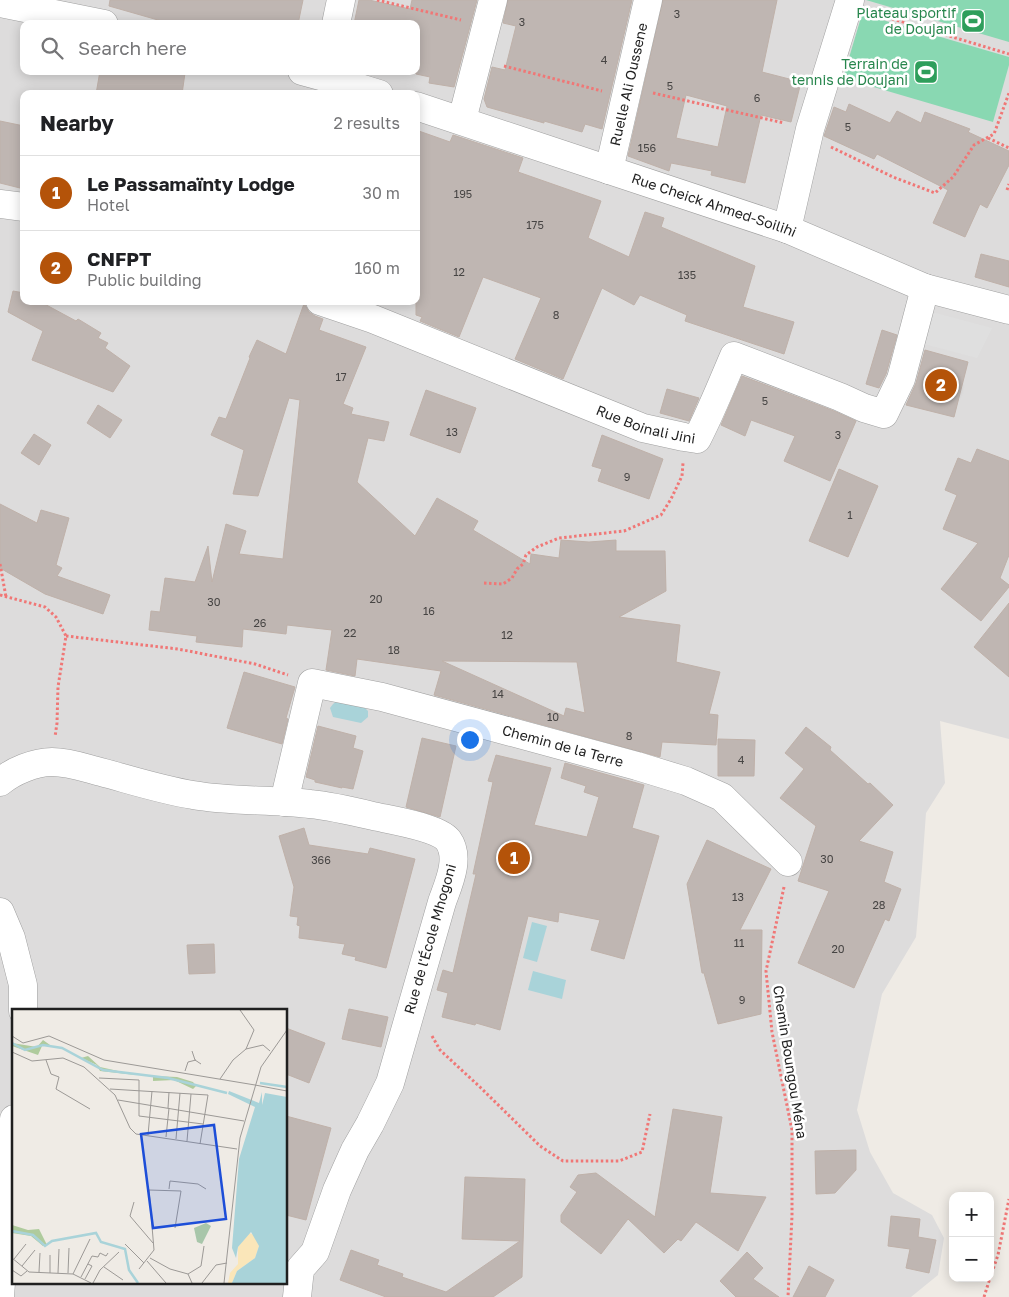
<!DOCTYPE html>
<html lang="en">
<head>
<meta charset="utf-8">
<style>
  :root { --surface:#fff; --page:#f6f6f6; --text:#202124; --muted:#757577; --line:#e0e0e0; --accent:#b45309 }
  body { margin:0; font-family:"Golos Text",sans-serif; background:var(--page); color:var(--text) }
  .controls { position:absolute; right:15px; bottom:15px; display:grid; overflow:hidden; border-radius:10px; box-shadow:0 2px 12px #0003 }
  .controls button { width:45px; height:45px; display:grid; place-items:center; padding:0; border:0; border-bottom:1px solid var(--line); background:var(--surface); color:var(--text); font:25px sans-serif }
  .you { position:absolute; left:469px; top:739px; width:18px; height:18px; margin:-12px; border:4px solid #fff; border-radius:50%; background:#1a73e8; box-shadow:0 0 0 8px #1a73e833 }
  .badge { display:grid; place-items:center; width:32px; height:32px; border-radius:50%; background:var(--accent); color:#fff; font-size:16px; font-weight:700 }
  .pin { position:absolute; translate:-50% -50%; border:2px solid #fff; box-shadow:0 1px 5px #0006 }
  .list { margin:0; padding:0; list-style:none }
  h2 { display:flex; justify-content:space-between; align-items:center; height:65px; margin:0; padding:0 20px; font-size:21px }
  h2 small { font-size:16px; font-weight:400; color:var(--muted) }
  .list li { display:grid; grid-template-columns:32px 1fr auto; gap:15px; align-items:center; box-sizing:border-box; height:75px; padding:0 20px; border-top:1px solid var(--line) }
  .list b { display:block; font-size:19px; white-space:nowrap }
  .list p { margin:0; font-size:16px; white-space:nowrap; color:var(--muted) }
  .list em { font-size:16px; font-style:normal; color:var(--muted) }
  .icon { flex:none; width:28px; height:28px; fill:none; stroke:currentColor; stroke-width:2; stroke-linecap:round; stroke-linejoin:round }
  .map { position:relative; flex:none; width:1009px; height:1297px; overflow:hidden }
  .search { position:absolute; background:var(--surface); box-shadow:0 2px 12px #0003; left:20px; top:20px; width:400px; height:55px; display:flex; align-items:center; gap:12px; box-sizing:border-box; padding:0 18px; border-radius:10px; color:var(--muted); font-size:19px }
  .panel { position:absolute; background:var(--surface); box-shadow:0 2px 12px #0003; left:20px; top:90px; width:400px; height:215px; border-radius:10px }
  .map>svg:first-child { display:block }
  .residential { fill:#dddcdc; fill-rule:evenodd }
  .pitch { fill:#89d8b2 }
  .parking { fill:#dfdfdf }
  .water { fill:#a9d3d9 }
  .building { fill:#bfb6b2; stroke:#bfb1a9; fill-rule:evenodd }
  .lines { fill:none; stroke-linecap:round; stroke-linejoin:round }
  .minor-casing { stroke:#a0a0a0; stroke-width:29 }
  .path { stroke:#f07776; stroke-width:3; stroke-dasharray:2.5 2.5; stroke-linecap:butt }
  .minor { stroke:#fff; stroke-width:28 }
  .labels { text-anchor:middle; stroke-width:5; stroke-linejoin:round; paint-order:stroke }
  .number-label { font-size:11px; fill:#474544 }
  .leisure-label { font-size:14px; fill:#27864d; stroke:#fff; text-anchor:end }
  .street-label { font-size:14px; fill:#1f1f1f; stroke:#fff }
  .inset-river { fill:none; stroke:#a9d3d9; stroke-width:2.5 }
  .inset-road { fill:none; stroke:#9c9996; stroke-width:1 }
  .view { fill:#1d4ed8; fill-opacity:0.15; stroke:#1d4ed8; stroke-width:2.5 }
  .inset-edge { fill:none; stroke:#1f1f1f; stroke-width:2.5 }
</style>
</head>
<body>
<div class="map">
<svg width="1009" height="1297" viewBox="0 0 1009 1297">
  <rect width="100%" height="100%" fill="#efebe5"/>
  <path class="residential" d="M0 0H1009V739L940 721 945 783 926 813 922 868 916 937 882 994 857 1110 870 1152 893 1193 932 1215 944 1238 938 1275 911 1297H0ZM24 24H416V71H24ZM24 94H416V301H24ZM14 1011H286V1283H14Z"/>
  <g class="pitch">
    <path d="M866 0H1009V42Z"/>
    <path d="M862 14 1009 57V65L993 122 843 78Z"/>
  </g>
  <path class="parking" d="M932 312 992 328 977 358 924 344Z"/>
  <g class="water">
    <path d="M337 701 365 708 368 711V717L361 723 333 717 330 708 333 704Z"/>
    <path d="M532 922 547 926 537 962 523 958Z"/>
    <path d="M533 971 566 980 562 999 528 990Z"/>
  </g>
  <g class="building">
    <path d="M110 0H303L298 24H172L109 6Z"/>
    <path d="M359 0H369L410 9 412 0H477L454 87 429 83 430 77 416 74V24H354Z"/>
    <path d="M508 0H632L602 129 585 124 582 132 544 121V123L487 107 484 99 492 67 505 70 516 26 503 23Z"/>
    <path d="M663 0H777L762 72 801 82 791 122 761 115 745 183 711 175 712 171 671 163 669 171 628 156ZM686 95 727 106 718 147 676 138Z"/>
    <path d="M100 71H171L185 73 182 94H96Z"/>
    <path d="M849 104 890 123 897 111 921 123 925 112 970 129 968 132 1009 151V165L987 208 980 204 965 237 933 223 948 190 877 154 874 159 824 136 834 107 846 112Z"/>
    <path d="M0 121 24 126V189L0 183Z"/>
    <path d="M416 130 450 142 453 135 523 158 518 172 601 201 588 238 629 257 645 212 664 218 661 227 755 266 743 307 794 322 784 354 685 321 687 315 640 295 634 305 602 288 563 379 515 359 541 298 483 277 459 337 420 321 422 317 416 315Z"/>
    <path d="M981 254 1009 261V287L975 277Z"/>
    <path d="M13 291 24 293V301H39L76 321 78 319 101 333 98 338 108 343 105 348 130 366 113 392 32 360 43 331 8 312Z"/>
    <path d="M305 301V305L309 312 315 316 323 319 319 330 366 347 343 404 353 408 351 414 389 422 384 441 368 438 357 482 415 536 437 498 478 521 473 530 530 564 531 554 559 558 561 540 589 542 616 540V551H665L666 591 619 617 680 625 676 662 720 672 709 714 718 715 716 745 662 742 660 757 434 695 441 671 357 659 355 676 326 670 332 630 287 625 286 634 243 629 242 647 196 642 197 636 149 630 151 611 160 612 165 578 195 582 208 546 212 582 226 524 246 531 239 554 283 559 300 400 289 398 258 496 233 494 244 450 211 435 219 417 226 419 250 358 249 357 257 340 286 354ZM442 661 577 662 585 713 566 708 564 716Z"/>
    <path d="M882 330 897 335 886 374 879 388 866 384Z"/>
    <path d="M925 350 968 362 954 417 906 405 916 383Z"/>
    <path d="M742 376 834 411 856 421 830 481 784 461 795 436 751 420 745 436 721 425Z"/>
    <path d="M667 389 699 398 689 421 660 413Z"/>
    <path d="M426 390 476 408 460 453 410 435Z"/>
    <path d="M98 405 122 420 110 438 87 423Z"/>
    <path d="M34 434 51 445 39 465 21 453Z"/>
    <path d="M602 435 663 459 649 499 598 481 602 469 592 466Z"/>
    <path d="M977 449 1009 461V555L1000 578 1009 585V587L981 621 941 589 978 543 943 529 957 495 945 490 958 458 971 463Z"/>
    <path d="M839 469 878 486 848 557 809 541Z"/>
    <path d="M0 504 37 523 41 510 69 518 56 565 62 568 57 576 110 595 103 614 45 594 0 568Z"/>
    <path d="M1009 603V677L974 647Z"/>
    <path d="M244 672 295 687 286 718 288 719 282 744 227 728Z"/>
    <path d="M318 726 356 736 353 748 363 751 353 789 342 787V788L315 782V780L306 777Z"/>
    <path d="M806 727 831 747 830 750 868 784 870 783 893 805 859 841 893 852 884 882 901 889 889 921 885 919 854 988 798 963 829 891 798 881 816 826 780 798 804 769 785 753Z"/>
    <path d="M422 738 456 746 440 817 406 807Z"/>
    <path d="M718 739 755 740 754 776H718Z"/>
    <path d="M496 755 551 768 534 825 587 837 599 797 584 792 586 786 561 778 565 763 644 785 632 828 659 836 624 959 591 950 600 920 559 912 558 922 528 916 500 1030 476 1023 475 1025 442 1017 448 993 437 990 443 970 453 973 476 874H473L493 782 488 781Z"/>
    <path d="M304 828 309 845 368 854 370 848 415 859 386 968 355 960 356 957 342 954 345 944 299 938 300 926 297 925 298 917 290 916 294 887 279 836Z"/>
    <path d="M707 840 771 869 740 930H762L761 1014 718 1024 704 973H702L687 884Z"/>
    <path d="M214 944 215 973 189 974 187 945Z"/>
    <path d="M349 1009 388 1017 381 1047 342 1039Z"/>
    <path d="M286 1028 325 1043 309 1083 286 1074Z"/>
    <path d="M673 1109 722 1117 710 1193 766 1197 738 1251 696 1222 681 1241 678 1239 664 1253 628 1219 601 1254 561 1222V1215L577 1192 570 1187 578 1175 596 1173 655 1217Z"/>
    <path d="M286 1116 331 1128 306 1220 286 1215Z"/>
    <path d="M856 1150V1170L835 1193 816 1194 815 1151Z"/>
    <path d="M465 1177 525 1179 522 1277 493 1297H386L340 1280 351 1250 379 1260 377 1265 403 1274 402 1277 446 1292 520 1241 462 1239Z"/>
    <path d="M891 1216 920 1219 918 1237 936 1240 929 1273 906 1268 910 1249 888 1246Z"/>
    <path d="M747 1252 763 1268 753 1279 779 1297H736L720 1281Z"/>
    <path d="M809 1266 834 1280 825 1297H793Z"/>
  </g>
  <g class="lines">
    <defs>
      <g id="minor">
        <path d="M0 3 104 24"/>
        <path d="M336 24 341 0"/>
        <path d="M302 71 324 77 379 94"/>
        <path id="s1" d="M416 106 787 229 925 288 1009 310"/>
        <path d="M462 120 493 0"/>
        <path id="s2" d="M609 170 648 0"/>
        <path d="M0 204 24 207"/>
        <path d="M787 229 810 129 850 0"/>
        <path id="s3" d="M320 301 373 319 643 428 684 437 697 439C711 412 722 384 734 356L840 397 864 408 884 414 901 379 925 288"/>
        <path d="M0 782C13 771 35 762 52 762 69 762 85 768 101 772 131 780 162 790 193 795 231 802 271 799 310 804 331 806 352 811 373 816 391 820 437 827 448 840 461 858 448 885 442 902L390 1083 370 1124 355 1150 337 1190 315 1252 300 1269 297 1297"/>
        <path id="s4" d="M284 802 312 683 382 697 637 766 686 781 722 797 788 862"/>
        <path d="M0 912 11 938 23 985V1011"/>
        <path d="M0 1297 8 1180 14 1119"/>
      </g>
    </defs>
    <use href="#minor" class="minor-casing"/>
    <g class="path">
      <path d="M377 0 461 20"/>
      <path d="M873 13 1009 54"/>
      <path d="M504 66 602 91"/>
      <path d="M653 93 784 123"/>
      <path d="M988 138 1009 148"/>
      <path d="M831 147 893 177 935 193 953 177 974 145 994 134 1009 93"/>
      <path d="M1007 190 1009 184"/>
      <path d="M0 564 6 597"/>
      <path d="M484 583 503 584 512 578 517 569 523 564 526 555 537 547 559 538 624 531 661 515 671 499 682 476 683 463"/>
      <path d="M0 595 45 607 56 617 66 636 58 687 57 723 55 737"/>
      <path d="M66 636 178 649 255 664 288 675"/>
      <path d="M784 887 766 971 772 1032 792 1130V1216L788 1297"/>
      <path d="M432 1036 440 1050 481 1088 540 1146 563 1161H619L642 1152 650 1114"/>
      <path d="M990 1278 998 1255 1009 1199"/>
      <path d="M984 1297 990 1278"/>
    </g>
    <use href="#minor" class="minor"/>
  </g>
  <defs>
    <symbol id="stadium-square" viewBox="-11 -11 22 22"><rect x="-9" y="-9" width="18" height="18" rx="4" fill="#2e9e5b" stroke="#fff"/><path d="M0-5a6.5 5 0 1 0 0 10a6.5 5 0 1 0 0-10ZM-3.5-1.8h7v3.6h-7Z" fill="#fff"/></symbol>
  </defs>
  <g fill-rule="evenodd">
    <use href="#stadium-square" x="959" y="7" width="28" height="28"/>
    <use href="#stadium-square" x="912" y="58" width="28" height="28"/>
  </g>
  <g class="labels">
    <g class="number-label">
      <text x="677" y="18">3</text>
      <text x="522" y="26">3</text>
      <text x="604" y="64">4</text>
      <text x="670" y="90">5</text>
      <text x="757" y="102">6</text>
      <text x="848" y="131">5</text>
      <text x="647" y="152">156</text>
      <text x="463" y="198">195</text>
      <text x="535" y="229">175</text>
      <text x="459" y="276">12</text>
      <text x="687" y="279">135</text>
      <text x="556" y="319">8</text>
      <text x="341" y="381">17</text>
      <text x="765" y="405">5</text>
      <text x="452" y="436">13</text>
      <text x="838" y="439">3</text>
      <text x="627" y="481">9</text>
      <text x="850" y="519">1</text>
      <text x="376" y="603">20</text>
      <text x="214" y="606">30</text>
      <text x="429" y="615">16</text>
      <text x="260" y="627">26</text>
      <text x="350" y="637">22</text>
      <text x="507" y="639">12</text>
      <text x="394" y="654">18</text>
      <text x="498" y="698">14</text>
      <text x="553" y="721">10</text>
      <text x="629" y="740">8</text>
      <text x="741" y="764">4</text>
      <text x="827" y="863">30</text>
      <text x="321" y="864">366</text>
      <text x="738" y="901">13</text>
      <text x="879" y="909">28</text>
      <text x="739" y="947">11</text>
      <text x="838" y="953">20</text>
      <text x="742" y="1004">9</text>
    </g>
    <g class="leisure-label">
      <text x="956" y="18">Plateau sportif<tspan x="956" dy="16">de Doujani</tspan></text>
      <text x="908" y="69">Terrain de<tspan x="908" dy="16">tennis de Doujani</tspan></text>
    </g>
    <g class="street-label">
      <text dy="5" stroke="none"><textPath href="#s2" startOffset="88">Ruelle Ali Oussene</textPath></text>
      <text dy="5" stroke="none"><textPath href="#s1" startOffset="314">Rue Cheick Ahmed-Soilihi</textPath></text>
      <text dy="5" stroke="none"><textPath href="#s3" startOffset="349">Rue Boinali Jini</textPath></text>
      <text dy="5" stroke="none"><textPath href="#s4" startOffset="381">Chemin de la Terre</textPath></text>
      <text transform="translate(430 939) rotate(-74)" y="5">Rue de l'École Mhogoni</text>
      <text transform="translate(790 1062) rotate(81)" y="5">Chemin Boungou Ména</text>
    </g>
  </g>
  <g transform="translate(12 1009)">
    <rect width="275" height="275" fill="#efebe5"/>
    <path d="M31 31 38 36 30 37 26 46 0 37V34L25 38ZM76 47 88 58 124 66 88 62 85 56 69 49ZM141 67 165 68 181 73 184 77 181 80 162 71 141 72ZM0 216 16 221 27 220 35 236 31 237 19 227 0 224Z" fill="#afcb9d"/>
    <path d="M237 224 243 226 247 237 243 249 225 262 220 274H216L218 264 226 255V238Z" fill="#fae6b9"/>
    <path d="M194 214 199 217 190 235 185 233 182 219Z" fill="#a8c6aa"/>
    <path d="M217 82 247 94 250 83V96L253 84 275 88V274H220L225 262 243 249 247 237 239 223 226 238 224 249 220 239 227 150 243 98 216 85Z" fill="#a9d3d9"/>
    <path class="inset-river" d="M0 34 13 41 31 36 50 39 91 61 156 69 215 84M248 74 275 78M0 222 21 226 33 237 40 232 84 224 89 233 113 240 117 261 126 274"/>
    <path class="inset-road" d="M228 1 242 21 234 40M0 27 11 34 37 27 92 51 243 76M180 42 183 51 189 55M0 43 20 52 51 49 72 58 103 86 118 119 124 125 225 140M34 51 39 65 47 68 44 80 78 100M173 62 176 53 184 51M87 69 127 71V107L191 115M208 70 221 51 234 40 251 36 258 42M243 76 275 82M98 80 196 86 188 135M106 91 232 112M156 99 157 83M136 126 140 82M154 128 157 99M164 130 168 84M175 132 179 85M157 180 158 172 186 175 194 180M122 193 118 207 141 234M113 235 132 254M0 249 17 263 61 265 79 274M138 249 158 260 176 265 180 274M2 250 14 235M135 252 154 274M10 257 23 241M92 258 111 271M127 260 142 241 137 181 169 182 163 219M0 261 9 267 15 262M27 263 28 244M38 264V246M46 264 47 240M56 264 57 239M61 265 78 230M176 265 189 257 192 237M69 268 80 247 86 248 88 244 94 247 96 244M73 270 80 257 76 255M81 274 88 261 107 243M190 274 204 256 215 254M212 274 228 129 249 58 275 21"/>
    <path class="view" d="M202 116 214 210 141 219 129 125Z"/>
    <rect width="275" height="275" class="inset-edge"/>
  </g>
</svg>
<div class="controls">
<button>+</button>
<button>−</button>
</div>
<div class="you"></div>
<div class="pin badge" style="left:514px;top:858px">1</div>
<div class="pin badge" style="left:941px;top:385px">2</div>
<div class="search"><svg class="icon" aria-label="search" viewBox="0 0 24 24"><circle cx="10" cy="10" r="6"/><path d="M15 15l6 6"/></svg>Search here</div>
<section class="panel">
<h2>Nearby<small>2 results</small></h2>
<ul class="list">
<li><span class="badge">1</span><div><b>Le Passamaïnty Lodge</b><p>Hotel</p></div><em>30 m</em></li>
<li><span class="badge">2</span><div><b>CNFPT</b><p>Public building</p></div><em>160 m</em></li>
</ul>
</section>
</div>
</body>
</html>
